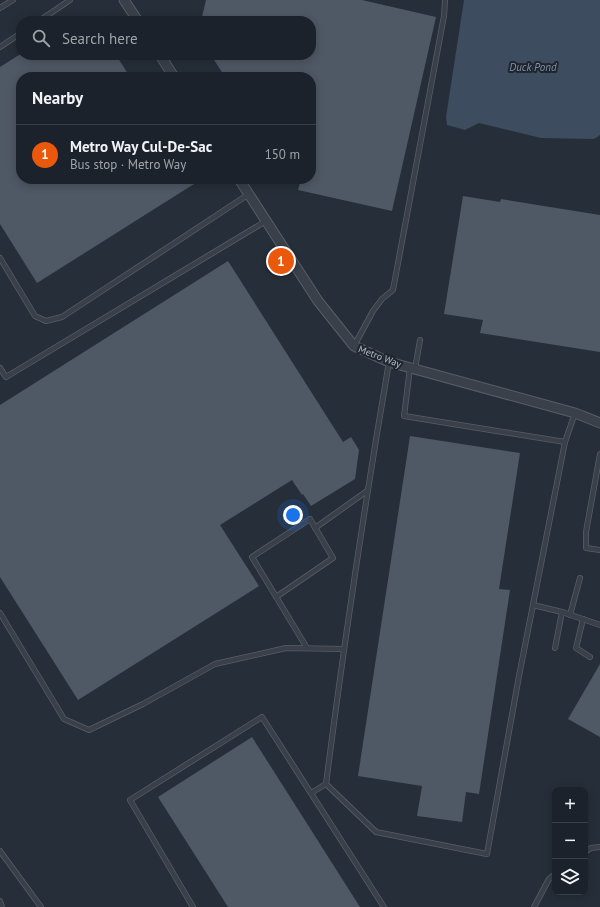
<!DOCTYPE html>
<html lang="en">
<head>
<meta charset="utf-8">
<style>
  :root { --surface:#1c222b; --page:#252a33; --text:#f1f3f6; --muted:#a0a4a9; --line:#3a3f47; --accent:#ea580c }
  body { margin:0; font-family:"PT Sans",sans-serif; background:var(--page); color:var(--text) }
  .controls { position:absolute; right:12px; bottom:12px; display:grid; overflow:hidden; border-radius:8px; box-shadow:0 2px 10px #0003 }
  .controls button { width:36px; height:36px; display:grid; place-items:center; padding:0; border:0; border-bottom:1px solid var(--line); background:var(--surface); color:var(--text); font:20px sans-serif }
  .you { position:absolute; left:293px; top:515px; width:14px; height:14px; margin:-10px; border:3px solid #fff; border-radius:50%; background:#1a73e8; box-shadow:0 0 0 6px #1a73e833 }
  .badge { display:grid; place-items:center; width:26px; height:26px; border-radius:50%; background:var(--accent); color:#fff; font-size:13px; font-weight:700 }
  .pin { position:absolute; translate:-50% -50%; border:2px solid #fff; box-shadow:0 1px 4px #0006 }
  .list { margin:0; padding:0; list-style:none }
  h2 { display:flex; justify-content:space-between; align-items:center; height:52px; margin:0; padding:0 16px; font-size:17px }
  h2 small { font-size:13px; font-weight:400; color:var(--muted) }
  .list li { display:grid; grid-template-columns:26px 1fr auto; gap:12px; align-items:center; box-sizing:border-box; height:60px; padding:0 16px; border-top:1px solid var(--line) }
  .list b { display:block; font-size:15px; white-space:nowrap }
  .list p { margin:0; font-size:13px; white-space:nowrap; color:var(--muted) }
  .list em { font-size:13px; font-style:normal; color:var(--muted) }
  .icon { flex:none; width:22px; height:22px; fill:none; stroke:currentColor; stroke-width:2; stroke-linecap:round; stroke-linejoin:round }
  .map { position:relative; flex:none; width:600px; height:907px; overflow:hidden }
  .search { position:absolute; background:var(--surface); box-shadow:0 2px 10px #0003; left:16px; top:16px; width:300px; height:44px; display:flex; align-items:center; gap:10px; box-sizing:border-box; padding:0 14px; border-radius:16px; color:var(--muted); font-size:15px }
  .panel { position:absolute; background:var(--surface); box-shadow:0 2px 10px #0003; left:16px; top:72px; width:300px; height:112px; border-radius:16px }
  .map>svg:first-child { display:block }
  .water { fill:#3e4c60 }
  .building { fill:#4f5865 }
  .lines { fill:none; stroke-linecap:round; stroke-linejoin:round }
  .service-casing { stroke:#585e68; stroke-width:6 }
  .minor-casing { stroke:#585e68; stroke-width:11 }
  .service { stroke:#39404a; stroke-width:4.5 }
  .minor { stroke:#39404a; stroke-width:9 }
  .labels { text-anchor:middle; stroke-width:4; stroke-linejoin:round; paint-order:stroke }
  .street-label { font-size:10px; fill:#b5bbc5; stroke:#1f252f }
  .water-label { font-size:11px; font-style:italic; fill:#8092aa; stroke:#1f252f }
</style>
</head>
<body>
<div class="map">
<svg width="600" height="907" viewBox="0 0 600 907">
  <rect width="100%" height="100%" fill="#262e39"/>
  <path class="water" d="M464 0H600V135L594 139 541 138 479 123 465 130 447 125 446 117Z"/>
  <g class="building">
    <path d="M206 0H362L436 17 392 211 298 190 301 179H311V134L315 116 311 115V77H225L211 55H311V21H201Z"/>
    <path d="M19 55H116L130 77H21V179H202L37 283 0 224V67Z"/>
    <path d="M463 196 500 202 501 199 600 215V352L480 333 483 320 444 314Z"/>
    <path d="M228 261 343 442 351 437 359 450 355 479 311 506 303 494 302 495 292 480 220 525 259 586 78 700 0 577V405Z"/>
    <path d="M410 436 520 453 499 589 510 590 479 794 466 792 462 822 417 816 422 786 358 776Z"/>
    <path d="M600 664V737L568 719Z"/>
    <path d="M252 737 360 907H228L158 797Z"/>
  </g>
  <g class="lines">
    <defs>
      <g id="service">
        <path d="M0 8 13 0"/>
        <path d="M39 21 70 0"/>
        <path d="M0 47 21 33"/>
        <path d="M0 258 35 316 46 321 62 317 249 194"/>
        <path d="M354 346 373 311 382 299 393 290 444 16 445 0"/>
        <path d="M389 362C365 502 344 643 326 784L376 832 487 854 519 676 565 442"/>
        <path d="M0 368 6 377 266 221"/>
        <path d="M410 368 404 416 565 442 575 413"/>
        <path d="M415 369 420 340"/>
        <path d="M600 454 586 532V548L600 550"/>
        <path d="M315 528 367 491"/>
        <path d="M276 597 333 558 310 519 252 557 307 648"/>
        <path d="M533 605 562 612 600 625"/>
        <path d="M0 613 64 719 89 730 143 704 215 664 286 648 344 649"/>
        <path d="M570 615 580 578"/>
        <path d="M583 619 576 648 590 657"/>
        <path d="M555 648 562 612"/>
        <path d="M311 793 326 784"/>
        <path d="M0 851 41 907"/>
        <path d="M585 852 591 848 600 847"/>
        <path d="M0 901 2 907"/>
        <path d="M193 907 130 800 262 717 384 907"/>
        <path d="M534 907 549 879 555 874"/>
      </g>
      <g id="minor">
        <path d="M124 0 138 21"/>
        <path d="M160 55 174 77"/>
        <path d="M239 179 318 301 354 346 389 362 575 413 600 423"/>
      </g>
    </defs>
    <use href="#service" class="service-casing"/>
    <use href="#minor" class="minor-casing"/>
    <use href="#service" class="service"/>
    <use href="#minor" class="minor"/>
  </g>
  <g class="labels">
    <g class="street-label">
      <text transform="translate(380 356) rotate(21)" y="4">Metro Way</text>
    </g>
    <g class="water-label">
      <text x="533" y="71">Duck Pond</text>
    </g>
  </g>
</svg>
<div class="controls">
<button>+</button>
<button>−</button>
<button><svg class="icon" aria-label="layers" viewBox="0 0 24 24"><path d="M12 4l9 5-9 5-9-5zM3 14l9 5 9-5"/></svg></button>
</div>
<div class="you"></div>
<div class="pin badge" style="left:281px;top:261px">1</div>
<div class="search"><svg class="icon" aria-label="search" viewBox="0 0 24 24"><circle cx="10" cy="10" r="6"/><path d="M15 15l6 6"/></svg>Search here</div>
<section class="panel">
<h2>Nearby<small></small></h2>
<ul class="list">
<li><span class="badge">1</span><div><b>Metro Way Cul-De-Sac</b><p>Bus stop · Metro Way</p></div><em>150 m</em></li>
</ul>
</section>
</div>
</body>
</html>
